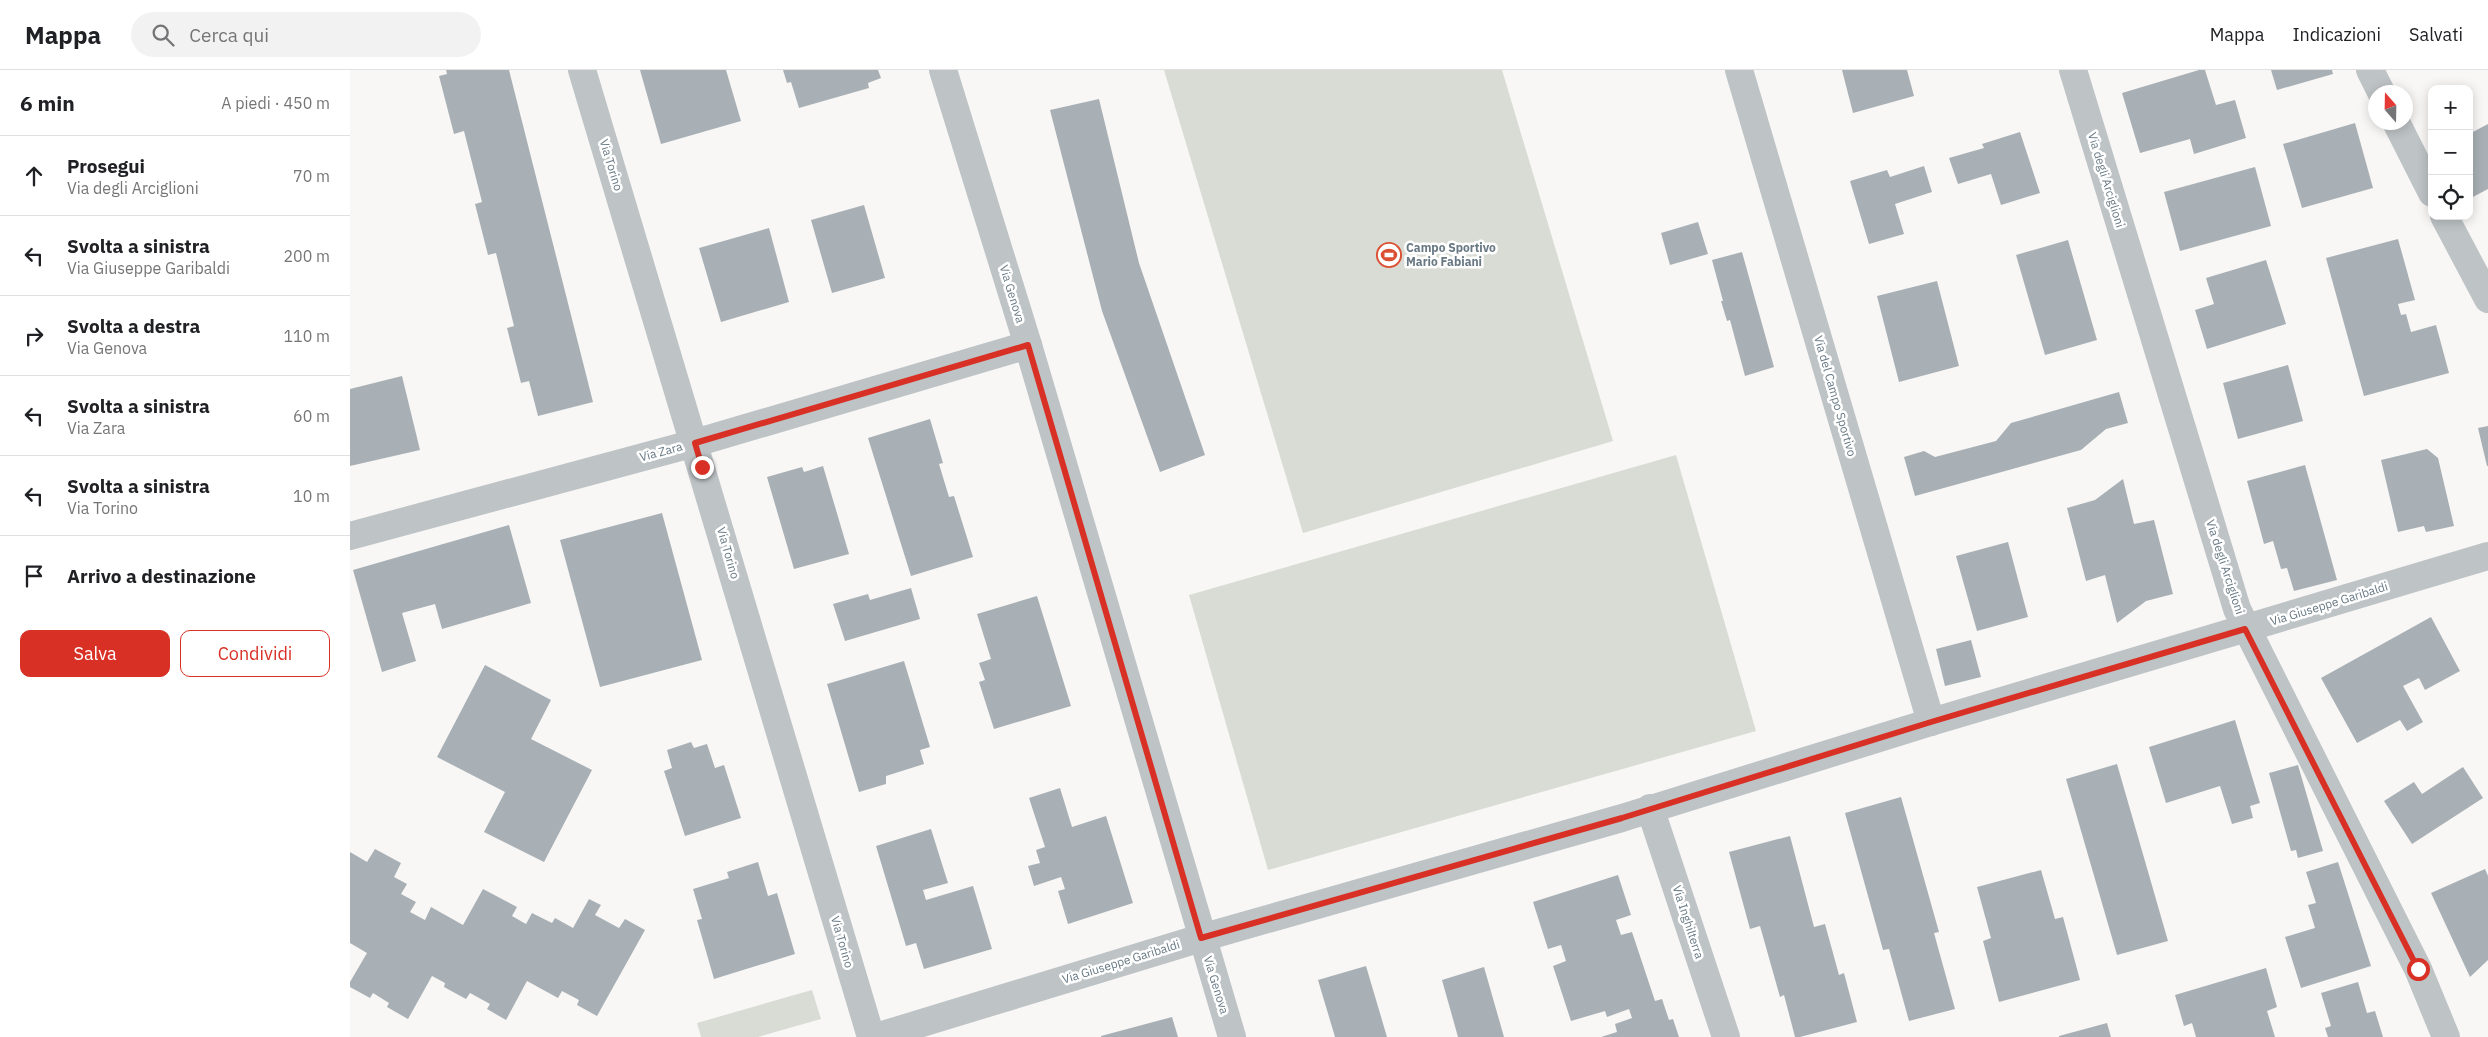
<!DOCTYPE html>
<html lang="it">
<head>
<meta charset="utf-8">
<style>
  :root { --surface:#fff; --page:#f2f2f2; --text:#202124; --muted:#757577; --line:#e0e0e0; --accent:#d93025 }
  body { margin:0; font-family:"IBM Plex Sans",sans-serif; background:var(--page); color:var(--text) }
  .controls { position:absolute; right:15px; top:15px; display:grid; overflow:hidden; border-radius:10px; box-shadow:0 2px 12px #0003 }
  .controls button { width:45px; height:45px; display:grid; place-items:center; padding:0; border:0; border-bottom:1px solid var(--line); background:var(--surface); color:var(--text); font:25px sans-serif }
  .compass { position:absolute; left:2018px; top:15px; width:45px; height:45px; border-radius:50%; background:var(--surface); box-shadow:0 2px 12px #0003; rotate:340deg }
  .stop { position:absolute; width:15px; height:15px; margin:-11px; border:4px solid #d93025; border-radius:50%; background:#fff }
  .stop.end { background:#d93025; border-color:#fff; box-shadow:0 1px 5px #0008 }
  .list { margin:0; padding:0; list-style:none }
  h2 { display:flex; justify-content:space-between; align-items:center; height:65px; margin:0; padding:0 20px; font-size:21px }
  h2 small { font-size:16px; font-weight:400; color:var(--muted) }
  .list li { display:grid; grid-template-columns:32px 1fr auto; gap:15px; align-items:center; box-sizing:border-box; height:80px; padding:0 20px; border-top:1px solid var(--line) }
  .list b { display:block; font-size:19px; white-space:nowrap }
  .list p { margin:0; font-size:16px; white-space:nowrap; color:var(--muted) }
  .list em { font-size:16px; font-style:normal; color:var(--muted) }
  .actions { display:flex; gap:10px; padding:15px 20px }
  .actions a { flex:1; padding:11px 0; border:1px solid var(--accent); border-radius:10px; text-align:center; font-size:18px; color:var(--accent) }
  .actions .main { background:var(--accent); color:#fff }
  .icon { flex:none; width:28px; height:28px; fill:none; stroke:currentColor; stroke-width:2; stroke-linecap:round; stroke-linejoin:round }
  .map { position:relative; flex:none; width:2138px; height:967px; overflow:hidden }
  header { display:flex; align-items:center; gap:30px; box-sizing:border-box; height:70px; padding:0 25px; background:var(--surface); border-bottom:1px solid var(--line) }
  header strong { font-size:24px }
  nav { display:flex; gap:28px; margin-inline-start:auto; font-size:18px }
  .search { width:350px; height:45px; background:var(--page); display:flex; align-items:center; gap:12px; box-sizing:border-box; padding:0 18px; border-radius:28px; color:var(--muted); font-size:19px }
  main { display:flex }
  aside { flex:1; background:var(--surface) }
  .map>svg:first-child { display:block }
  .green { fill:#d8dcd4 }
  .building { fill:#a8b0b5 }
  .lines { fill:none; stroke-linecap:round; stroke-linejoin:round }
  .minor { stroke:#bec3c6; stroke-width:28 }
  .route { stroke:#d93025; stroke-width:6 }
  .labels { text-anchor:middle; stroke-width:5; stroke-linejoin:round; paint-order:stroke }
  .street-label { font-size:12px; fill:#687984; stroke:#fff }
  .poi-label { font-size:12px; font-weight:bold; fill:#687984; stroke:#fff; text-anchor:start }
</style>
</head>
<body>
<header>
<strong>Mappa</strong>
<div class="search"><svg class="icon" aria-label="search" viewBox="0 0 24 24"><circle cx="10" cy="10" r="6"/><path d="M15 15l6 6"/></svg>Cerca qui</div>
<nav><a>Mappa</a><a>Indicazioni</a><a>Salvati</a></nav>
</header>
<main>
<aside>
<h2>6 min<small>A piedi · 450 m</small></h2>
<ul class="list">
<li><svg class="icon" aria-label="ahead" viewBox="0 0 24 24"><path d="M12 20V5M6 11l6-6 6 6"/></svg><div><b>Prosegui</b><p>Via degli Arciglioni</p></div><em>70 m</em></li>
<li><svg class="icon" aria-label="left" viewBox="0 0 24 24"><path d="M17 20v-9H6M10 6l-5 5 5 5"/></svg><div><b>Svolta a sinistra</b><p>Via Giuseppe Garibaldi</p></div><em>200 m</em></li>
<li><svg class="icon" aria-label="right" viewBox="0 0 24 24"><path d="M7 20v-9h11M14 6l5 5-5 5"/></svg><div><b>Svolta a destra</b><p>Via Genova</p></div><em>110 m</em></li>
<li><svg class="icon" aria-label="left" viewBox="0 0 24 24"><path d="M17 20v-9H6M10 6l-5 5 5 5"/></svg><div><b>Svolta a sinistra</b><p>Via Zara</p></div><em>60 m</em></li>
<li><svg class="icon" aria-label="left" viewBox="0 0 24 24"><path d="M17 20v-9H6M10 6l-5 5 5 5"/></svg><div><b>Svolta a sinistra</b><p>Via Torino</p></div><em>10 m</em></li>
<li><svg class="icon" aria-label="arrive" viewBox="0 0 24 24"><path d="M6 21V4h12l-3 4 3 4H6"/></svg><div><b>Arrivo a destinazione</b></div></li>
</ul>
<div class="actions"><a class="main">Salva</a><a>Condividi</a></div>
</aside>
<div class="map">
<svg width="2138" height="967" viewBox="0 0 2138 967">
  <rect width="100%" height="100%" fill="#f8f7f5"/>
  <g class="green">
    <path d="M814 0H1152L1263 371 953 463Z"/>
    <path d="M1326 385 1406 661 918 800 839 525Z"/>
    <path d="M462 920 471 949 408 967H351L347 953Z"/>
  </g>
  <g class="building">
    <path d="M96 0H159L243 332 188 346 179 311 171 313 157 258 164 256 146 183 138 185 125 134 132 132 114 61 104 64 89 6 97 4Z"/>
    <path d="M290 0H376L391 51 311 74Z"/>
    <path d="M433 0H528L531 8 518 13 519 18 449 38 441 12 437 13Z"/>
    <path d="M1492 0H1557L1564 26 1503 43Z"/>
    <path d="M1849 0H1855L1866 35 1885 30 1896 68 1844 84 1840 69 1790 83 1772 23Z"/>
    <path d="M1921 0H1982L1983 4 1927 20Z"/>
    <path d="M749 29 789 193 855 385 810 402 752 241 700 40Z"/>
    <path d="M2005 53 2023 118 1952 138 1933 74Z"/>
    <path d="M2138 54V119L2119 129V64Z"/>
    <path d="M1670 62 1690 123 1651 135 1641 104 1608 114 1599 88 1634 78 1632 74Z"/>
    <path d="M1574 96 1582 122 1545 134 1554 164 1519 174 1500 111 1537 100 1540 107Z"/>
    <path d="M1905 97 1921 156 1830 181 1814 122Z"/>
    <path d="M514 135 535 208 482 223 461 150Z"/>
    <path d="M1348 152 1358 184 1320 195 1311 163Z"/>
    <path d="M419 158 439 232 371 252 349 178Z"/>
    <path d="M2048 169 2065 230 2048 234 2051 245 2056 244 2061 262 2086 255 2099 303 2014 326 1976 188Z"/>
    <path d="M1718 170 1747 270 1695 285 1666 185Z"/>
    <path d="M1392 182 1424 297 1395 306 1380 250 1377 251 1371 231H1373L1362 190Z"/>
    <path d="M1916 190 1936 254 1857 279 1845 240 1864 234 1856 208Z"/>
    <path d="M1587 211 1609 296 1549 312 1527 226Z"/>
    <path d="M1938 295 1953 351 1888 369 1873 313Z"/>
    <path d="M52 306 70 380 0 396V319Z"/>
    <path d="M1769 322 1778 353 1756 359 1731 380 1565 426 1554 387 1574 381 1585 387 1646 371 1661 353Z"/>
    <path d="M580 349 593 393 589 394 599 427 604 426 623 487 561 506 518 368Z"/>
    <path d="M2138 356V396H2137L2128 358Z"/>
    <path d="M2077 379 2088 388 2104 456 2076 462 2074 456 2048 462 2031 390Z"/>
    <path d="M1955 395 1987 510 1944 521 1937 498 1931 499 1923 471 1914 474 1897 411Z"/>
    <path d="M473 396 499 484 444 499 417 407 452 397 454 402Z"/>
    <path d="M1773 409 1784 454 1804 450 1823 524 1796 531 1767 553 1755 505 1736 511 1717 438 1745 430Z"/>
    <path d="M312 443 352 590 250 617 210 470Z"/>
    <path d="M159 455 181 533 92 559 85 534 52 543 66 591 32 602 3 500Z"/>
    <path d="M1658 472 1678 547 1627 561 1606 486Z"/>
    <path d="M561 518 570 549 495 571 483 534 518 524 520 530Z"/>
    <path d="M687 526 721 636 644 659 629 612 635 610 629 593 641 589 627 544Z"/>
    <path d="M2081 547 2110 601 2075 620 2069 608 2053 616 2073 652 2057 661 2050 650 2007 673 1971 608Z"/>
    <path d="M1621 570 1631 607 1595 616 1586 579Z"/>
    <path d="M554 591 580 677 570 680 574 694 536 706V714L509 722 477 614Z"/>
    <path d="M135 595 201 630 181 669 242 700 194 792 134 762 155 722 87 687Z"/>
    <path d="M1885 650 1910 733 1900 736 1903 748 1882 754 1870 716 1816 733 1799 677Z"/>
    <path d="M341 672 344 678 357 674 365 698 374 695 391 748 335 766 314 701 322 698 317 680Z"/>
    <path d="M1767 694 1818 871 1767 885 1716 709Z"/>
    <path d="M1948 695 1973 781 1948 788 1946 780 1941 781 1919 703Z"/>
    <path d="M2113 697 2133 728 2062 774 2034 731 2064 712 2072 724Z"/>
    <path d="M710 718 722 757 756 746 783 833 718 854 708 821 715 819 711 807 684 816 678 796 690 793 686 780 695 777 679 728Z"/>
    <path d="M1551 727 1589 862 1584 863 1605 939 1559 951 1539 879 1533 880 1495 743Z"/>
    <path d="M581 759 598 813 573 820 576 830 623 816 642 879 574 899 566 873 556 876 526 776Z"/>
    <path d="M1440 766 1464 857 1475 854 1489 905 1494 903 1507 952 1450 967H1445L1434 925 1430 927 1410 856 1400 859 1379 782Z"/>
    <path d="M25 779 51 793 44 807 57 814 51 824 66 832 60 842 75 850 81 837 113 855 133 819 167 837 162 846 176 854 182 843 202 853 205 848 223 858 239 829 251 835 245 845 269 858 275 849 295 860 247 946 227 935 229 930 212 921 208 928 177 911 156 950 137 939 140 934 120 923 116 929 94 917 95 913 82 906 58 949 37 937 39 933 23 923 20 928 0 917V912L17 883 0 873V782L17 792Z"/>
    <path d="M408 792 418 826 427 823 445 884 364 909 347 850 352 849 343 819 379 808 377 802Z"/>
    <path d="M1988 792 2021 896 1951 918 1935 867 1965 858 1958 835 1966 833 1956 802Z"/>
    <path d="M2135 799 2138 806V890L2120 907 2081 823Z"/>
    <path d="M1691 800 1705 849 1713 847 1730 910 1649 932 1633 871 1641 868 1627 817Z"/>
    <path d="M1268 805 1281 845 1266 850 1271 865 1282 862 1305 931 1312 929 1319 950 1323 949 1329 967H1251L1267 962 1265 954 1282 948 1279 939 1257 947 1255 941 1221 951 1203 896 1216 891 1211 875 1198 879 1183 832Z"/>
    <path d="M1016 896 1037 967H985L968 910Z"/>
    <path d="M1134 897 1154 967H1108L1092 910Z"/>
    <path d="M1916 898 1927 937 1917 941 1925 967H1846L1842 953 1834 956 1825 925Z"/>
    <path d="M2008 912 2017 943 2025 941 2033 967H1978L1975 958 1981 956 1971 923Z"/>
    <path d="M822 947 828 967H751V966Z"/>
    <path d="M1757 953 1761 967H1709V966Z"/>
  </g>
  <g class="lines">
    <g class="minor">
      <path d="M232 0 521 967"/>
      <path d="M593 0 678 275 882 967"/>
      <path d="M1389 0 1581 652"/>
      <path d="M1723 0 1887 539 2068 899 2096 967"/>
      <path d="M2020 0 2031 22"/>
      <path d="M2046 52 2082 123"/>
      <path d="M2094 146 2138 229"/>
      <path d="M0 466 345 373 678 275"/>
      <path d="M1300 738 1376 967"/>
      <path d="M526 967 851 868 1272 748 1581 652 2138 486"/>
    </g>
  </g>
  <g class="lines">
    <path class="route" d="M352 397 345 373 678 275 851 868 1272 748 1581 652 1895 559 2068 899"/>
  </g>
  <defs>
    <symbol id="stadium-ring" viewBox="-11 -11 22 22"><circle r="9.5" fill="#fff" stroke="#db5032" stroke-width="1.5"/><path d="M0-5a6.5 5 0 1 0 0 10a6.5 5 0 1 0 0-10ZM-3.5-1.8h7v3.6h-7Z" fill="#db5032"/></symbol>
  </defs>
  <g fill-rule="evenodd">
    <use href="#stadium-ring" x="1025" y="171" width="28" height="28"/>
  </g>
  <g class="labels">
    <g class="street-label">
      <text transform="translate(261 95) rotate(73)" y="4">Via Torino</text>
      <text transform="translate(1756 110) rotate(73)" y="4">Via degli Arciglioni</text>
      <text transform="translate(662 224) rotate(73)" y="4">Via Genova</text>
      <text transform="translate(1485 326) rotate(74)" y="4">Via del Campo Sportivo</text>
      <text transform="translate(311 382) rotate(-15)" y="4">Via Zara</text>
      <text transform="translate(378 483) rotate(74)" y="4">Via Torino</text>
      <text transform="translate(1875 497) rotate(72)" y="4">Via degli Arciglioni</text>
      <text transform="translate(1979 534) rotate(-17)" y="4">Via Giuseppe Garibaldi</text>
      <text transform="translate(1338 852) rotate(72)" y="4">Via Inghilterra</text>
      <text transform="translate(492 872) rotate(74)" y="4">Via Torino</text>
      <text transform="translate(771 892) rotate(-17)" y="4">Via Giuseppe Garibaldi</text>
      <text transform="translate(866 915) rotate(73)" y="4">Via Genova</text>
    </g>
    <g class="poi-label">
      <text x="1056" y="182">Campo Sportivo<tspan x="1056" dy="14">Mario Fabiani</tspan></text>
    </g>
  </g>
</svg>
<div class="controls">
<button>+</button>
<button>−</button>
<button><svg class="icon" aria-label="locate" viewBox="0 0 24 24"><circle cx="12" cy="12" r="6"/><path d="M12 2v4M12 18v4M2 12h4M18 12h4"/></svg></button>
</div>
<svg class="compass" viewBox="-18 -18 36 36"><path d="M0-13l5 13h-10z" fill="#e53935"/><path d="M0 13l5-13h-10z" fill="#757577"/></svg>
<div class="stop" style="left:2068px;top:899px"></div>
<div class="stop end" style="left:352px;top:397px"></div>
</div>
</main>
</body>
</html>
